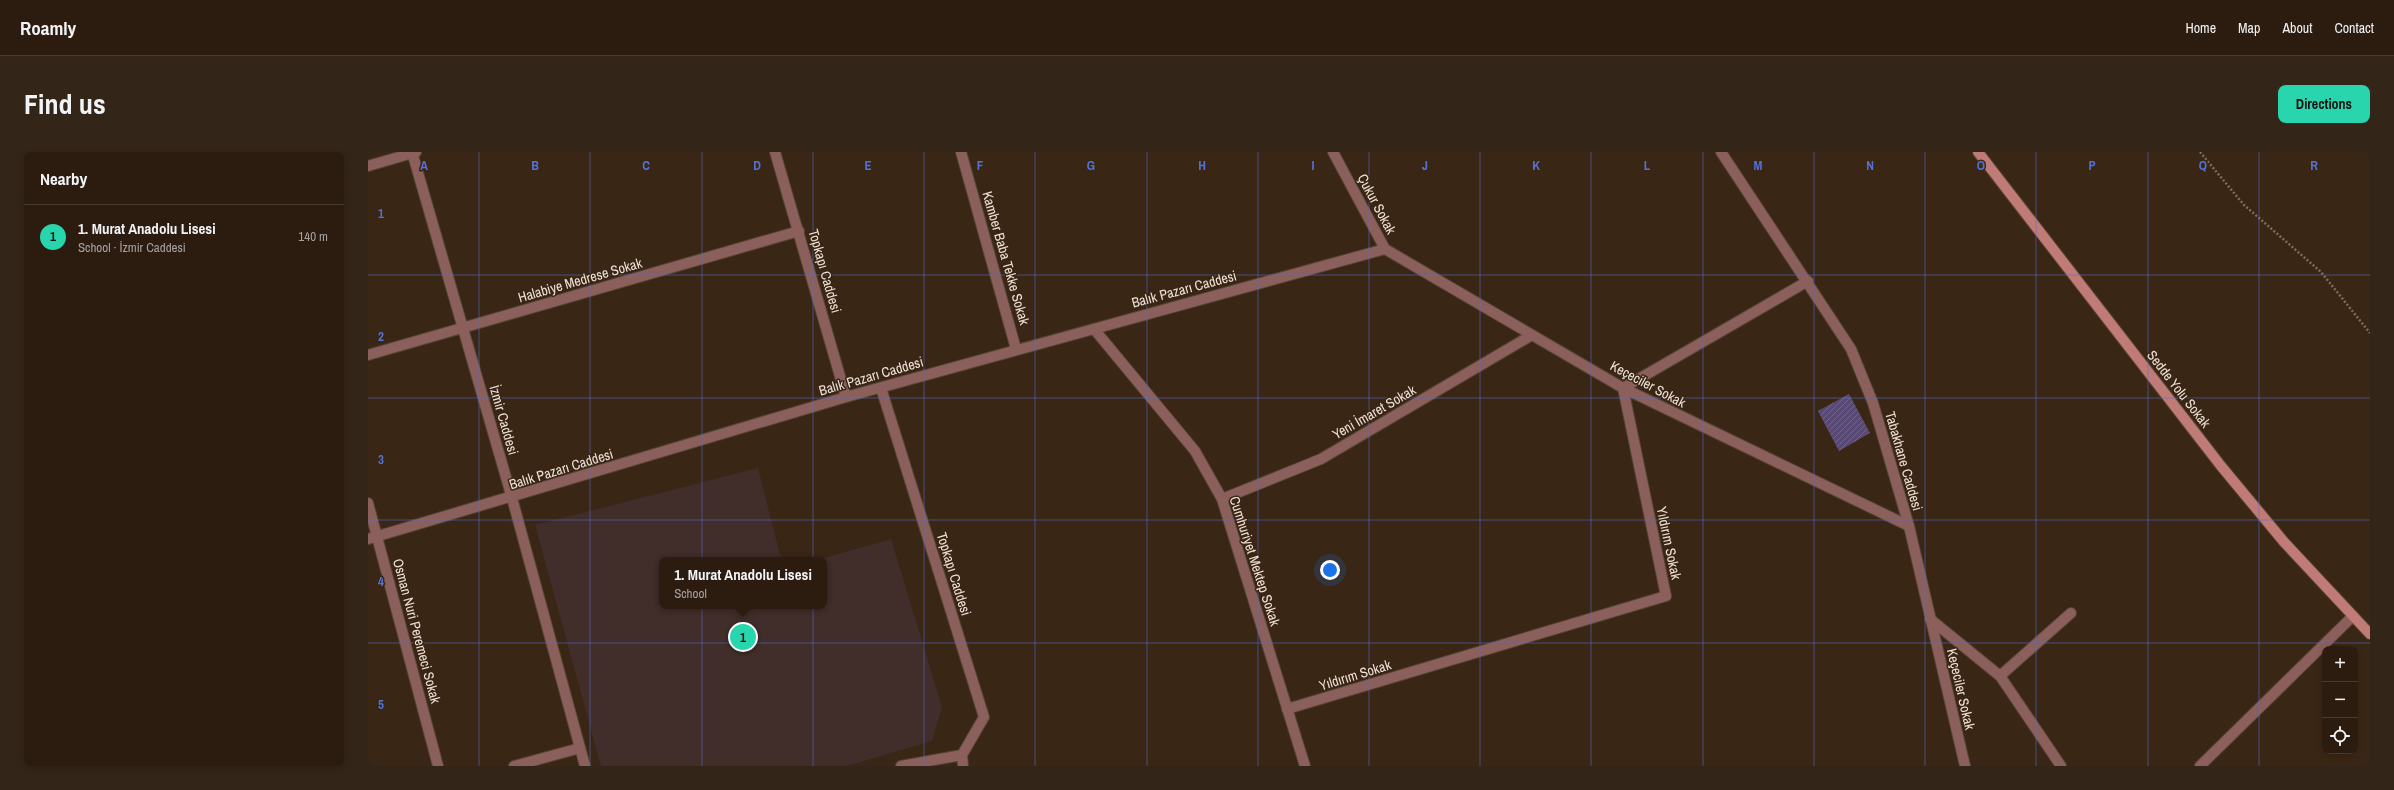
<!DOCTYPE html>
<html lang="en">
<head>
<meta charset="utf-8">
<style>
  :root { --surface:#2c1c10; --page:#342519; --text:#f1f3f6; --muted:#a6a19f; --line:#483a30; --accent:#29d5ac }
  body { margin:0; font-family:"Archivo Narrow",sans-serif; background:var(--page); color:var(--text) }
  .controls { position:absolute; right:12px; bottom:12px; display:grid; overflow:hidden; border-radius:8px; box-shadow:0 2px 6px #0003 }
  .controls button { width:36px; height:36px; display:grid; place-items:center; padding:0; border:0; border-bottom:1px solid var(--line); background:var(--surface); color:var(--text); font:20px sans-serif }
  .you { position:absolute; left:962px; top:418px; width:14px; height:14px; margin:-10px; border:3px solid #fff; border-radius:50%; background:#1a73e8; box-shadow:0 0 0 6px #1a73e833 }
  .badge { display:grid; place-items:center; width:26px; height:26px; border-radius:50%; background:var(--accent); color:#111; font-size:13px; font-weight:700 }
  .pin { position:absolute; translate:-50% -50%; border:2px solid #fff; box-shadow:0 1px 4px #0006 }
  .popup { position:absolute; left:291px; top:405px; width:168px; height:52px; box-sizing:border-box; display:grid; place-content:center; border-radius:8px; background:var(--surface); filter:drop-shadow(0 1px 3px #0005); font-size:13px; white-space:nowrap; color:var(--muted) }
  .popup b { font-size:15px; color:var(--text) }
  .popup::after { content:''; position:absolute; left:50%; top:100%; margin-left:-8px; border:8px solid transparent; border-top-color:var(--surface) }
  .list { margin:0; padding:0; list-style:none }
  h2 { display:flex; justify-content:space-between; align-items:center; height:52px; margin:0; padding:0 16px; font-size:17px }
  h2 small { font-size:13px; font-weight:400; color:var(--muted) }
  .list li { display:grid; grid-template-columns:26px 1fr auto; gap:12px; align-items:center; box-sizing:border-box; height:64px; padding:0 16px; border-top:1px solid var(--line) }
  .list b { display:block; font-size:15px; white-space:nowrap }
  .list p { margin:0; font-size:13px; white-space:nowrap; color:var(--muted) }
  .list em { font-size:13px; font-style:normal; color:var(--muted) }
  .icon { flex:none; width:22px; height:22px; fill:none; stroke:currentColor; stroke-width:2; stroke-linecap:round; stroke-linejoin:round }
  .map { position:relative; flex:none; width:2002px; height:614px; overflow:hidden; border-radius:8px }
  header { display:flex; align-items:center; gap:24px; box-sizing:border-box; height:56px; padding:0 20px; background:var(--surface); border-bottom:1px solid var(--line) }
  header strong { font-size:19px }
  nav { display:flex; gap:22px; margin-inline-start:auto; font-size:14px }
  .intro { display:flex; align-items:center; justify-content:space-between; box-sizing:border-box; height:96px; padding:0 24px }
  h1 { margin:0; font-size:28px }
  .button { padding:10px 18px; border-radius:8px; background:var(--accent); color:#111; font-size:14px; font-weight:700 }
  main { display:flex; gap:24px; padding:0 24px }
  aside { flex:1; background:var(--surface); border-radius:8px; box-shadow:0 2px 6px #0003 }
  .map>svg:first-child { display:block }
  .education { fill:#412d2a }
  .building { fill:url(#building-hatch) }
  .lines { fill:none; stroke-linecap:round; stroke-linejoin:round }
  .service-casing { stroke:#574434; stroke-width:12 }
  .minor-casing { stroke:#574434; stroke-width:12 }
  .tertiary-casing { stroke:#574434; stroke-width:12 }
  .secondary-casing { stroke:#574434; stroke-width:12 }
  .path { stroke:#7e6c5e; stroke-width:2.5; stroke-dasharray:2 2; stroke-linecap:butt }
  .service { stroke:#8b5f5c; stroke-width:10 }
  .minor { stroke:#8b5f5c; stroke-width:10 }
  .tertiary { stroke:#8b5f5c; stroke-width:10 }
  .secondary { stroke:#c17b76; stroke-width:10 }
  .grid { fill:none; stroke:#5172d8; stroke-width:1; stroke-opacity:0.55 }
  .labels { text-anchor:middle; stroke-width:3; stroke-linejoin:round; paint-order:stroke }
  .street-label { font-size:14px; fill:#eee0d6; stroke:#3a2615 }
  .grid-label { font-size:13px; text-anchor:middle; font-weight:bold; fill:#5172d8; stroke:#3a2615; stroke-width:3; stroke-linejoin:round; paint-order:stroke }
</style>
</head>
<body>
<header>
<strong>Roamly</strong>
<nav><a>Home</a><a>Map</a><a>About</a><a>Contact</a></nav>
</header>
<div class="intro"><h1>Find us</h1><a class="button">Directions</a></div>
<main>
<aside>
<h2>Nearby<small></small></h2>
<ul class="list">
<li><span class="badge">1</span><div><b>1. Murat Anadolu Lisesi</b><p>School · İzmir Caddesi</p></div><em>140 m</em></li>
</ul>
</aside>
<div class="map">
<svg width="2002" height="614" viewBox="0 0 2002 614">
  <defs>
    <pattern id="building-hatch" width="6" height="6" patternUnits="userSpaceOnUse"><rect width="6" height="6" fill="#594a75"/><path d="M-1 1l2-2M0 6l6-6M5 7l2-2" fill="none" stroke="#716488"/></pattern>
  </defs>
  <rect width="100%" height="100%" fill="#3a2615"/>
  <path class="education" d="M390 316 412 403 417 408H294V454H456V408H449L523 387 574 555 564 589 479 614H233L167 373Z"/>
  <path class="building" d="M1481 242 1502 281 1471 299 1450 259Z"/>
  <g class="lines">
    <defs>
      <g id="service">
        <path d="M1255 236 1440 129"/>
        <path d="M854 347 953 307 1164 183"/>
        <path d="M1632 524 1703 461"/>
        <path d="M1832 614 1985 464"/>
      </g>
      <g id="minor">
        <path d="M44 0 144 346 217 614"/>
        <path d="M407 0 478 245"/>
        <path d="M593 0 648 197"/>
        <path d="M0 14 48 0"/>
        <path d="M726 177 827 299 854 347 937 614"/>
        <path d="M0 203 431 79"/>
        <path d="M513 236 616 565 594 603 595 614"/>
        <path d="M0 351 70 614"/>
        <path d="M1562 467 1632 524 1693 614"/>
        <path d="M919 557 1298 444 1255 236"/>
        <path d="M146 614 212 596"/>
        <path d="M533 614 594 603"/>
      </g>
      <g id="tertiary">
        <path d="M965 0 1017 97"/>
        <path d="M1353 0 1483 197 1505 251 1541 374 1597 614"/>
        <path d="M1017 97 1255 236 1541 374"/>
        <path d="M0 387 478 245 1017 97"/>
      </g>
      <path id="secondary" d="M1610 0 1853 314 1916 390 2002 482"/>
    </defs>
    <use href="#service" class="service-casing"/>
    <use href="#minor" class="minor-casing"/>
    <use href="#tertiary" class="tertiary-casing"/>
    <use href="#secondary" class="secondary-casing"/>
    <g class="path">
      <path d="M1832 0 1876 53 1953 120 2002 181"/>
      <path d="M2001 0 2002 1"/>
    </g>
    <use href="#service" class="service"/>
    <use href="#minor" class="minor"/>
    <use href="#tertiary" class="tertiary"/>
    <use href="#secondary" class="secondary"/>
  </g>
  <path class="grid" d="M111 0V614M222 0V614M334 0V614M445 0V614M556 0V614M667 0V614M779 0V614M890 0V614M1001 0V614M1112 0V614M1223 0V614M1335 0V614M1446 0V614M1557 0V614M1668 0V614M1780 0V614M1891 0V614M0 123H2002M0 246H2002M0 368H2002M0 491H2002"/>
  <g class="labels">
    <g class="street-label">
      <text transform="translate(1009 52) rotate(62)" y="5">Çukur Sokak</text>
      <text transform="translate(638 106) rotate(74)" y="5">Kamber Baba Tekke Sokak</text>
      <text transform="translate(457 119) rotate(74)" y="5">Topkapı Caddesi</text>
      <text transform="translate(212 128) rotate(-16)" y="5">Halabiye Medrese Sokak</text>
      <text transform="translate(816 137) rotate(-15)" y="5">Balık Pazarı Caddesi</text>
      <text transform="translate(503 224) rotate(-16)" y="5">Balık Pazarı Caddesi</text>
      <text transform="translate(1280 232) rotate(28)" y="5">Keçeciler Sokak</text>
      <text transform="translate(1811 237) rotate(52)" y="5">Sedde Yolu Sokak</text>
      <text transform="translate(1006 260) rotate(-30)" y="5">Yeni İmaret Sokak</text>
      <text transform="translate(136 268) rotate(74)" y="5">İzmir Caddesi</text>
      <text transform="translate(1536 309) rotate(74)" y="5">Tabakhane Caddesi</text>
      <text transform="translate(193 317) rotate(-17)" y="5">Balık Pazarı Caddesi</text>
      <text transform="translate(1301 391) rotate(78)" y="5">Yıldırım Sokak</text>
      <text transform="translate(887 409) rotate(72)" y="5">Cumhuriyet Mektep Sokak</text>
      <text transform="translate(586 422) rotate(73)" y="5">Topkapı Caddesi</text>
      <text transform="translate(49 479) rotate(75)" y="5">Osman Nuri Peremeci Sokak</text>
      <text transform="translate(987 523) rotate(-17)" y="5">Yıldırım Sokak</text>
      <text transform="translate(1593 537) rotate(77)" y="5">Keçeciler Sokak</text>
    </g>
  </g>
  <g class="grid-label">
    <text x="56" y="18">A</text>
    <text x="167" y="18">B</text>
    <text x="278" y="18">C</text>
    <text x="389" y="18">D</text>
    <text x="500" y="18">E</text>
    <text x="612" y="18">F</text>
    <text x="723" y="18">G</text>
    <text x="834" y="18">H</text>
    <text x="945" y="18">I</text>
    <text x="1057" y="18">J</text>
    <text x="1168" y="18">K</text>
    <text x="1279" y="18">L</text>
    <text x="1390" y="18">M</text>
    <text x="1502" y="18">N</text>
    <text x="1613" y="18">O</text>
    <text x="1724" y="18">P</text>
    <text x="1835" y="18">Q</text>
    <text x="1946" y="18">R</text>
    <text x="13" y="66">1</text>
    <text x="13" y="189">2</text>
    <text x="13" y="312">3</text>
    <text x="13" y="434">4</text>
    <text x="13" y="557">5</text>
  </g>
</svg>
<div class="controls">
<button>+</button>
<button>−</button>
<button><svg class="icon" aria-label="locate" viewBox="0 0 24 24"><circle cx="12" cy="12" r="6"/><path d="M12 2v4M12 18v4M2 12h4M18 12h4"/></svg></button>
</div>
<div class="you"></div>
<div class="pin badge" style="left:375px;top:485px">1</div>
<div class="popup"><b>1. Murat Anadolu Lisesi</b>School</div>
</div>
</main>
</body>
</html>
